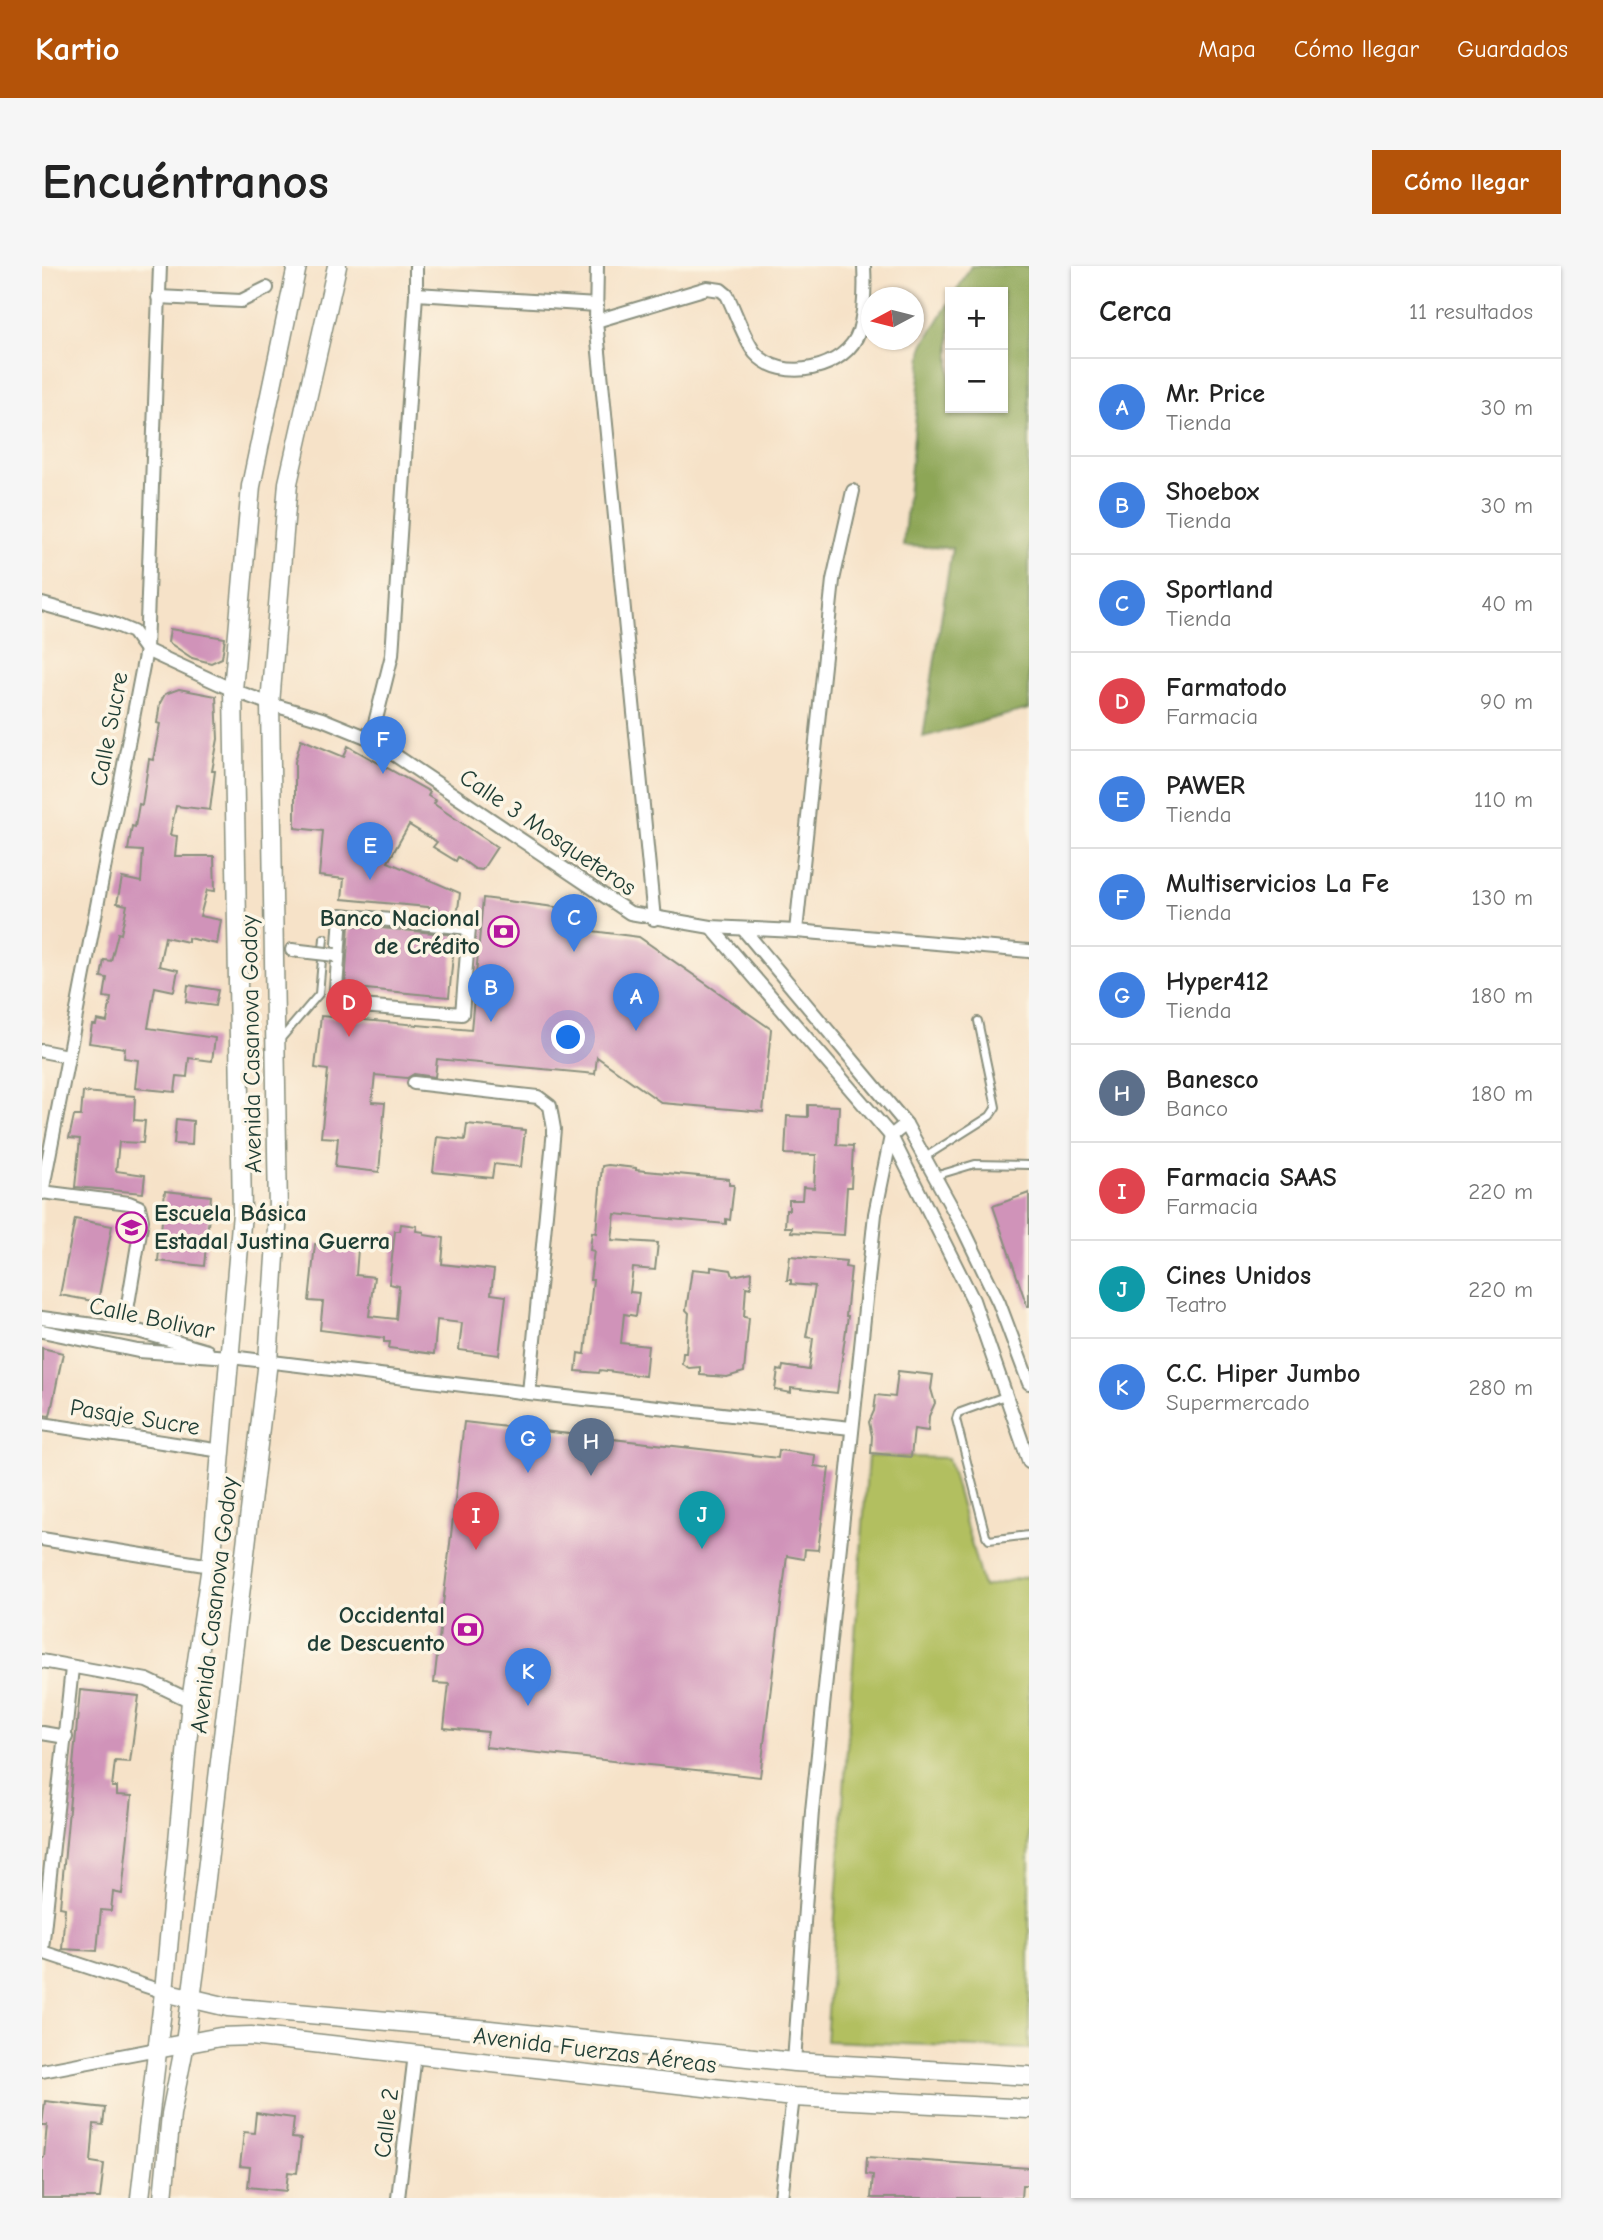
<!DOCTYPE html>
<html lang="es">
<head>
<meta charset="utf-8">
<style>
  :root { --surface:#fff; --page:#f6f6f6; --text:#222; --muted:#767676; --line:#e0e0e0; --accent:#b45309 }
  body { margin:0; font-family:"Comic Neue",sans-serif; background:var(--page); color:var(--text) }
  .controls { position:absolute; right:21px; top:21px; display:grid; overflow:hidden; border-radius:0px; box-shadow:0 2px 5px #0004 }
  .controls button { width:63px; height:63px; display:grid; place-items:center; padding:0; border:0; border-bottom:2px solid var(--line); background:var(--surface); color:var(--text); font:35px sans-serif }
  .compass { position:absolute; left:819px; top:21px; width:63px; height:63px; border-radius:50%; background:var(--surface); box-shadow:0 2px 5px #0004; rotate:263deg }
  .you { position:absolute; left:527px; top:772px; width:24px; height:24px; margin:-18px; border:5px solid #fff; border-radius:50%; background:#1a73e8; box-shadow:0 0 0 10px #1a73e833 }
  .badge { display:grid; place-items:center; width:46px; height:46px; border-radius:50%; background:var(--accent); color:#fff; font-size:23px; font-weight:700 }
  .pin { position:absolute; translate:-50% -58px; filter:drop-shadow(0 2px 4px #0008) }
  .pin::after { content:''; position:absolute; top:37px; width:24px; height:21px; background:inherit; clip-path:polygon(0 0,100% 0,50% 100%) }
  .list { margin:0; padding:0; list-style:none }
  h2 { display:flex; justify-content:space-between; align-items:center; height:91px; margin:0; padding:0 28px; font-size:30px }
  h2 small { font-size:23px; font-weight:400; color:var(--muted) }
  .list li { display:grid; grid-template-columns:46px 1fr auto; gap:21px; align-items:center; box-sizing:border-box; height:98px; padding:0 28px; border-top:2px solid var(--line) }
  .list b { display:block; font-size:26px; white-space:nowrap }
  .list p { margin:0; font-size:23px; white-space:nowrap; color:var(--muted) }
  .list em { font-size:23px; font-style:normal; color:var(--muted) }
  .map { position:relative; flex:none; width:987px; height:1932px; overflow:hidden; border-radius:0px }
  header { display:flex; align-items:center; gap:42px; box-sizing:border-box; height:98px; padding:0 35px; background:var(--accent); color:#fff }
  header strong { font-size:33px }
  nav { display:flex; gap:38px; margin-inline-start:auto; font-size:24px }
  .intro { display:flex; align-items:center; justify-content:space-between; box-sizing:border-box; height:168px; padding:0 42px }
  h1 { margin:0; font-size:49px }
  .button { padding:18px 32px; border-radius:0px; background:var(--accent); color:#fff; font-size:24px; font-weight:700 }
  main { display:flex; gap:42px; padding:0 42px }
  aside { flex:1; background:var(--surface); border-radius:0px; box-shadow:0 2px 5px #0004 }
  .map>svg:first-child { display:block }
  .green { fill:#b2bf61; stroke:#687e4a; stroke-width:2 }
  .forest { fill:#8da657; stroke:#567246; stroke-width:2 }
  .building { fill:#d093b9 }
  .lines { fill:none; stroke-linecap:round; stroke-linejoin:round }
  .lane-casing { stroke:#8a907e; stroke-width:10 }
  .street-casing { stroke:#8a907e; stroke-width:16 }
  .secondary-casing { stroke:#8a907e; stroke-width:21 }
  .lane { stroke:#fff; stroke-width:6 }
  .street { stroke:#fff; stroke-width:12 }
  .secondary { stroke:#fff; stroke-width:18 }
  .street-bridge-casing { stroke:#8a907e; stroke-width:16; stroke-linecap:butt }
  .street-bridge { stroke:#fff; stroke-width:12 }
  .labels { text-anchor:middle; stroke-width:7; stroke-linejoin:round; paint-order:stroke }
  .street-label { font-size:24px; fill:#1f3d34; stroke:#fcf5e5 }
  .poi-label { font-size:24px; font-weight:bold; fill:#1f3d34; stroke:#fcf5e5; text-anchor:end }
</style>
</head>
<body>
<header>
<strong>Kartio</strong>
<nav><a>Mapa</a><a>Cómo llegar</a><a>Guardados</a></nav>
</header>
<div class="intro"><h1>Encuéntranos</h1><a class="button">Cómo llegar</a></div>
<main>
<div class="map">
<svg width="987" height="1932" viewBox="0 0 987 1932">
  <rect width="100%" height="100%" fill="#fcf5e5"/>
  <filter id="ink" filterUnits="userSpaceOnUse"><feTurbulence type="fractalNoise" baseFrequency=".0143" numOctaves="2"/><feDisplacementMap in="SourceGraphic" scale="14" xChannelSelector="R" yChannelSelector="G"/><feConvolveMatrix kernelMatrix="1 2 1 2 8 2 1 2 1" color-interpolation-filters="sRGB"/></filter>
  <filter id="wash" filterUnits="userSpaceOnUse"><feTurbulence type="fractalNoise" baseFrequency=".00686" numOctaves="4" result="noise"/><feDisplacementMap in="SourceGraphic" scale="28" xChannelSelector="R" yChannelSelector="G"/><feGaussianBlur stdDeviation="1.57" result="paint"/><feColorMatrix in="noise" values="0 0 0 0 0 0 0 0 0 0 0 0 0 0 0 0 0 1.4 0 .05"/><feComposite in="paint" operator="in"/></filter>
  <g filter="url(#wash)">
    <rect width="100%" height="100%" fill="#f6e2c8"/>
    <path class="green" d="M826 1190 906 1192 941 1321 987 1310V1783L784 1775Z"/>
    <path class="forest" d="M929 0H987V443L881 471 910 282 861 280 881 79 908 35V142H961V26H914Z"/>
    <g id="blocks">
      <g class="building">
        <path d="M128 363 183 372 180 392 169 397 150 392 126 376Z"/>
        <path d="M137 423 174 430 176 473 170 505H173L168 544 134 540 128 569 135 570 133 590H172L173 625 165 624 158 650 179 654 175 678 146 672V676L123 671 117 700 136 704 132 725 113 721 106 762 173 772 170 795 147 792 145 811 135 810 133 826 93 822 96 794 82 792 83 782 47 777 50 759H54L55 754 65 756 69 732 62 731 65 712 59 711 62 694 69 695 76 667 79 668 85 639 75 637 80 612 99 616 101 585 86 584 90 560 93 561 97 538 100 539 107 493 111 494 118 458 115 457 118 437 123 428Z"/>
        <path d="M259 473 302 491 306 480 388 526 386 530 394 535 392 538 455 581 440 604 433 603 416 591 414 595 391 581 395 576 367 559 346 596 418 627 415 652 395 650 396 642 300 633 302 613 277 610 281 565 253 562V496Z"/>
        <path d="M441 632 537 644 534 663 597 671 729 763 721 846 620 837 555 791 553 808 395 793 393 811 372 808 365 812 333 809 330 836 343 837 337 906 293 901 296 872 279 871 286 804 273 802 279 750 429 764Z"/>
        <path d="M307 659 413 669 407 731 303 721Z"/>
        <path d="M146 719 176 724 173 740 144 736Z"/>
        <path d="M41 826 93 830 92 854 103 855 101 877 77 876 74 905 103 909 101 927 33 921 38 873 27 872 32 850H39Z"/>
        <path d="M766 839 797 840 795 879 811 880 809 921H805L802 969 749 966 750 961H743L744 944H747V934H760L761 921 772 922 774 889 743 888 745 850 766 851Z"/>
        <path d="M134 853 151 855 150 879 132 878Z"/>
        <path d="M425 858 483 864 479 901 452 898 450 912 391 906 395 871 423 874Z"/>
        <path d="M566 899 594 902V904L687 913V919H692L688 954 684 953V958L573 948 570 974 616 977 613 1004 591 1002 588 1026 597 1027 594 1050 582 1048 579 1077 606 1080 603 1110 558 1104 557 1107 534 1105 536 1087 543 1088 551 1014H548L552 985 548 984 550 966 554 967 560 900Z"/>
        <path d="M123 925 169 930 162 1000 116 995Z"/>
        <path d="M987 927V1040H985L951 940Z"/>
        <path d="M33 953 70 960 56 1036 18 1029Z"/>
        <path d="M359 958 375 960 374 965 382 966V969L402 972 400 998 452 1004 449 1028 464 1030 457 1089 417 1084 420 1057 395 1054 392 1088 347 1082 348 1076H342V1072L278 1064 281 1036 267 1035 273 978 316 983 314 1009 332 1011 327 1050 354 1053 357 1020 347 1018 353 965H358Z"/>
        <path d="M748 990 804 995 803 1001 809 1002 804 1050H806L795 1127 749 1122V1127L733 1124 736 1104 740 1105 741 1100 767 1104 771 1072 764 1071 773 1020 749 1018V1014H745Z"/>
        <path d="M669 1001 689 1004 691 1010 710 1006 709 1022 704 1021 702 1051 707 1052 702 1106 685 1111 658 1109V1101L647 1102 640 1098 641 1087H644L647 1047 644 1044 650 1003 669 1005Z"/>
        <path d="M0 1082 21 1087 8 1150 0 1149Z"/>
        <path d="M856 1105 891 1109 889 1123 893 1137 887 1150 886 1165 872 1163 869 1191 829 1187 830 1170 827 1156 832 1145 834 1129 853 1131Z"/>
        <path d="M422 1156 736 1192 737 1184 773 1189 772 1200 787 1202 776 1284 763 1283 762 1293 745 1290 718 1511 443 1481 446 1466 402 1462 407 1418 392 1417Z"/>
        <path d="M38 1424 97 1430 88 1496 73 1495 70 1521H75V1529L90 1530 80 1628 71 1626 69 1645 59 1644 55 1685 20 1683 23 1642 18 1641Z"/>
        <path d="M3 1835 63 1842 61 1859 52 1858 49 1896 62 1898 58 1932H0V1891H2L5 1859H0Z"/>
        <path d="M214 1847 252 1852 250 1872 259 1873 255 1907 246 1906 244 1925 206 1921 208 1901 198 1900 202 1866 212 1867Z"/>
        <path d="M825 1891 987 1902V1919H980L979 1932H829L831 1909 824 1908Z"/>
      </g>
    </g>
  </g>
  <g filter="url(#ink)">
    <use href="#blocks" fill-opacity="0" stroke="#8a907e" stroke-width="2"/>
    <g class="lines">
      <defs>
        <g id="lane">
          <path d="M237 775 277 728 282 672"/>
          <path d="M883 891 948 850 954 841 936 755"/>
          <path d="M893 910 933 898 987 899"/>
          <path d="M963 1130 916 1147 914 1153 944 1270 947 1274 987 1269"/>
        </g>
        <g id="street">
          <path d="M555 0 554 55 612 653"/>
          <path d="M374 28 555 39"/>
          <path d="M116 31 199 35 225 22"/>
          <path d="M554 55 665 22 679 24 685 29C693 45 702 73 713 87 740 118 805 103 817 65 823 45 823 20 822 0"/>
          <path d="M0 338 72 358 91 366 104 384 191 424 228 438 280 453 329 473 588 647 669 661 754 665 987 685"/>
          <path d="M329 473 350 389 374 28V0"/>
          <path d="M299 649 427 662 420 748 293 738Z"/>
          <path d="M669 661 849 870 931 1034 987 1196"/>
          <path d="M701 663 864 858 920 960 957 1037 987 1117"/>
          <path d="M754 665 791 314 811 225"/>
          <path d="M250 684 267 686"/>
          <path d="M0 785 25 790"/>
          <path d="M372 817 496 831 508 840 512 863 487 1127"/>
          <path d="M0 926 87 937 97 941 100 954 85 1044"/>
          <path d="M0 927 104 384 118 0"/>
          <path d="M0 1052 96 1065 165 1085"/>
          <path d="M0 1065 96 1085 189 1091 487 1127 809 1162"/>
          <path d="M0 1158 180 1185"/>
          <path d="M0 1273 169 1300"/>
          <path d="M0 1395 105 1414 149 1435"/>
          <path d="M0 1467 24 1471"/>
          <path d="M0 1683 30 1402"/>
          <path d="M0 1686 122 1726"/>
          <path d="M752 1796 770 1545 833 948 849 870 864 858"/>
          <path d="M0 1805 115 1783"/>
          <path d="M356 1932 373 1788"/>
          <path d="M739 1932 751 1831"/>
        </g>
        <g id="secondary">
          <path d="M122 1726 186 1741 448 1764 752 1796 987 1810"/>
          <path d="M115 1783 178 1771 209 1770 751 1831 987 1843"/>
          <path d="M98 1932 122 1726 149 1435 169 1300 200 947 191 424 209 220 255 0"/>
          <path d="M121 1932 129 1848 143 1777 154 1696 226 1095 236 947 228 438 246 217 295 0"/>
        </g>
      </defs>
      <use href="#lane" class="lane-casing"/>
      <use href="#street" class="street-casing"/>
      <use href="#secondary" class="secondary-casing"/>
      <use href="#lane" class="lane"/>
      <use href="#street" class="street"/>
      <use href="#secondary" class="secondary"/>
      <defs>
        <path id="street-bridge" d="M267 686 293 689"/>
      </defs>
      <use href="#street-bridge" class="street-bridge-casing"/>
      <use href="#street-bridge" class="street-bridge"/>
    </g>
  </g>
  <defs>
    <symbol id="bank-ring" viewBox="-11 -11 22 22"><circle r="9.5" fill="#fcf5e5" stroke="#b5179e" stroke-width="1.5"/><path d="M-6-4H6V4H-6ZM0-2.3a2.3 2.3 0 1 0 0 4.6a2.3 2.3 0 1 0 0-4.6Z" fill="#b5179e"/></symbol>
    <symbol id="school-ring" viewBox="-11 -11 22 22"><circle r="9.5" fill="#fcf5e5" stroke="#b5179e" stroke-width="1.5"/><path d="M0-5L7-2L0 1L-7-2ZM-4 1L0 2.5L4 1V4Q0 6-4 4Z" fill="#b5179e"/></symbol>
  </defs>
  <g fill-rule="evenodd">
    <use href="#bank-ring" x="444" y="648" width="35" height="35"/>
    <use href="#school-ring" x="72" y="944" width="35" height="35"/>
    <use href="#bank-ring" x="408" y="1346" width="35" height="35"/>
  </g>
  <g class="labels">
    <g class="street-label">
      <text transform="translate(67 463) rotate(-79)" y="8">Calle Sucre</text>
      <text transform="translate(506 566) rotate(34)" y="8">Calle 3 Mosqueteros</text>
      <text transform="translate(209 778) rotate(-91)" y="8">Avenida Casanova Godoy</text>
      <text transform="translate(110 1052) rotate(12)" y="8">Calle Bolivar</text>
      <text transform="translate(93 1151) rotate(9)" y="8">Pasaje Sucre</text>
      <text transform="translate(172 1339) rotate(-83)" y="8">Avenida Casanova Godoy</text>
      <text transform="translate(553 1784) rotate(7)" y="8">Avenida Fuerzas Aéreas</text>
      <text transform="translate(344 1857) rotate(-83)" y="8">Calle 2</text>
    </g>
    <g class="poi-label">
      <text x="438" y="660">Banco Nacional<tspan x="438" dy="28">de Crédito</tspan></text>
      <text x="112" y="955" text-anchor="start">Escuela Básica<tspan x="112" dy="28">Estadal Justina Guerra</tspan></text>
      <text x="403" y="1357">Occidental<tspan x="403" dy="28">de Descuento</tspan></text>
    </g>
  </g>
</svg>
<div class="controls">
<button>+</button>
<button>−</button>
</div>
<svg class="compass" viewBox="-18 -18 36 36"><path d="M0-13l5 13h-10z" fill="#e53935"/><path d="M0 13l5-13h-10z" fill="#767676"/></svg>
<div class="you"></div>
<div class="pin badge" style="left:594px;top:765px;background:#3f7fe0">A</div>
<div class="pin badge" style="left:449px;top:756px;background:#3f7fe0">B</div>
<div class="pin badge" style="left:532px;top:686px;background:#3f7fe0">C</div>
<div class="pin badge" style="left:307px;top:771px;background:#e0444e">D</div>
<div class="pin badge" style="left:328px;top:614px;background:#3f7fe0">E</div>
<div class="pin badge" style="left:341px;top:508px;background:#3f7fe0">F</div>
<div class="pin badge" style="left:486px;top:1207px;background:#3f7fe0">G</div>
<div class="pin badge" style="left:549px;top:1210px;background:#5c6f8a">H</div>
<div class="pin badge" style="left:434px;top:1284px;background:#e0444e">I</div>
<div class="pin badge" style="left:660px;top:1283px;background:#0f9aa8">J</div>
<div class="pin badge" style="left:486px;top:1440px;background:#3f7fe0">K</div>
</div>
<aside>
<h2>Cerca<small>11 resultados</small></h2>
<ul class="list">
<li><span class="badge" style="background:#3f7fe0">A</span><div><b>Mr. Price</b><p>Tienda</p></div><em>30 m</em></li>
<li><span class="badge" style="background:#3f7fe0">B</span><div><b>Shoebox</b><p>Tienda</p></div><em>30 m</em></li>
<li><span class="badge" style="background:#3f7fe0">C</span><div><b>Sportland</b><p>Tienda</p></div><em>40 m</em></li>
<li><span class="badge" style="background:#e0444e">D</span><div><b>Farmatodo</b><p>Farmacia</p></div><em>90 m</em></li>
<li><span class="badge" style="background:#3f7fe0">E</span><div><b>PAWER</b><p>Tienda</p></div><em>110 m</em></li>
<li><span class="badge" style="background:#3f7fe0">F</span><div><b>Multiservicios La Fe</b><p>Tienda</p></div><em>130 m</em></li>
<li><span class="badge" style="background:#3f7fe0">G</span><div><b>Hyper412</b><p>Tienda</p></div><em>180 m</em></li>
<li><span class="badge" style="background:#5c6f8a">H</span><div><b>Banesco</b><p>Banco</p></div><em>180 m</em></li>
<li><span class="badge" style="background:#e0444e">I</span><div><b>Farmacia SAAS</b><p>Farmacia</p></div><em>220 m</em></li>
<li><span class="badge" style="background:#0f9aa8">J</span><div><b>Cines Unidos</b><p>Teatro</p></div><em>220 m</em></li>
<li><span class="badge" style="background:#3f7fe0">K</span><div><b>C.C. Hiper Jumbo</b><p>Supermercado</p></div><em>280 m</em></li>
</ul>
</aside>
</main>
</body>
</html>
